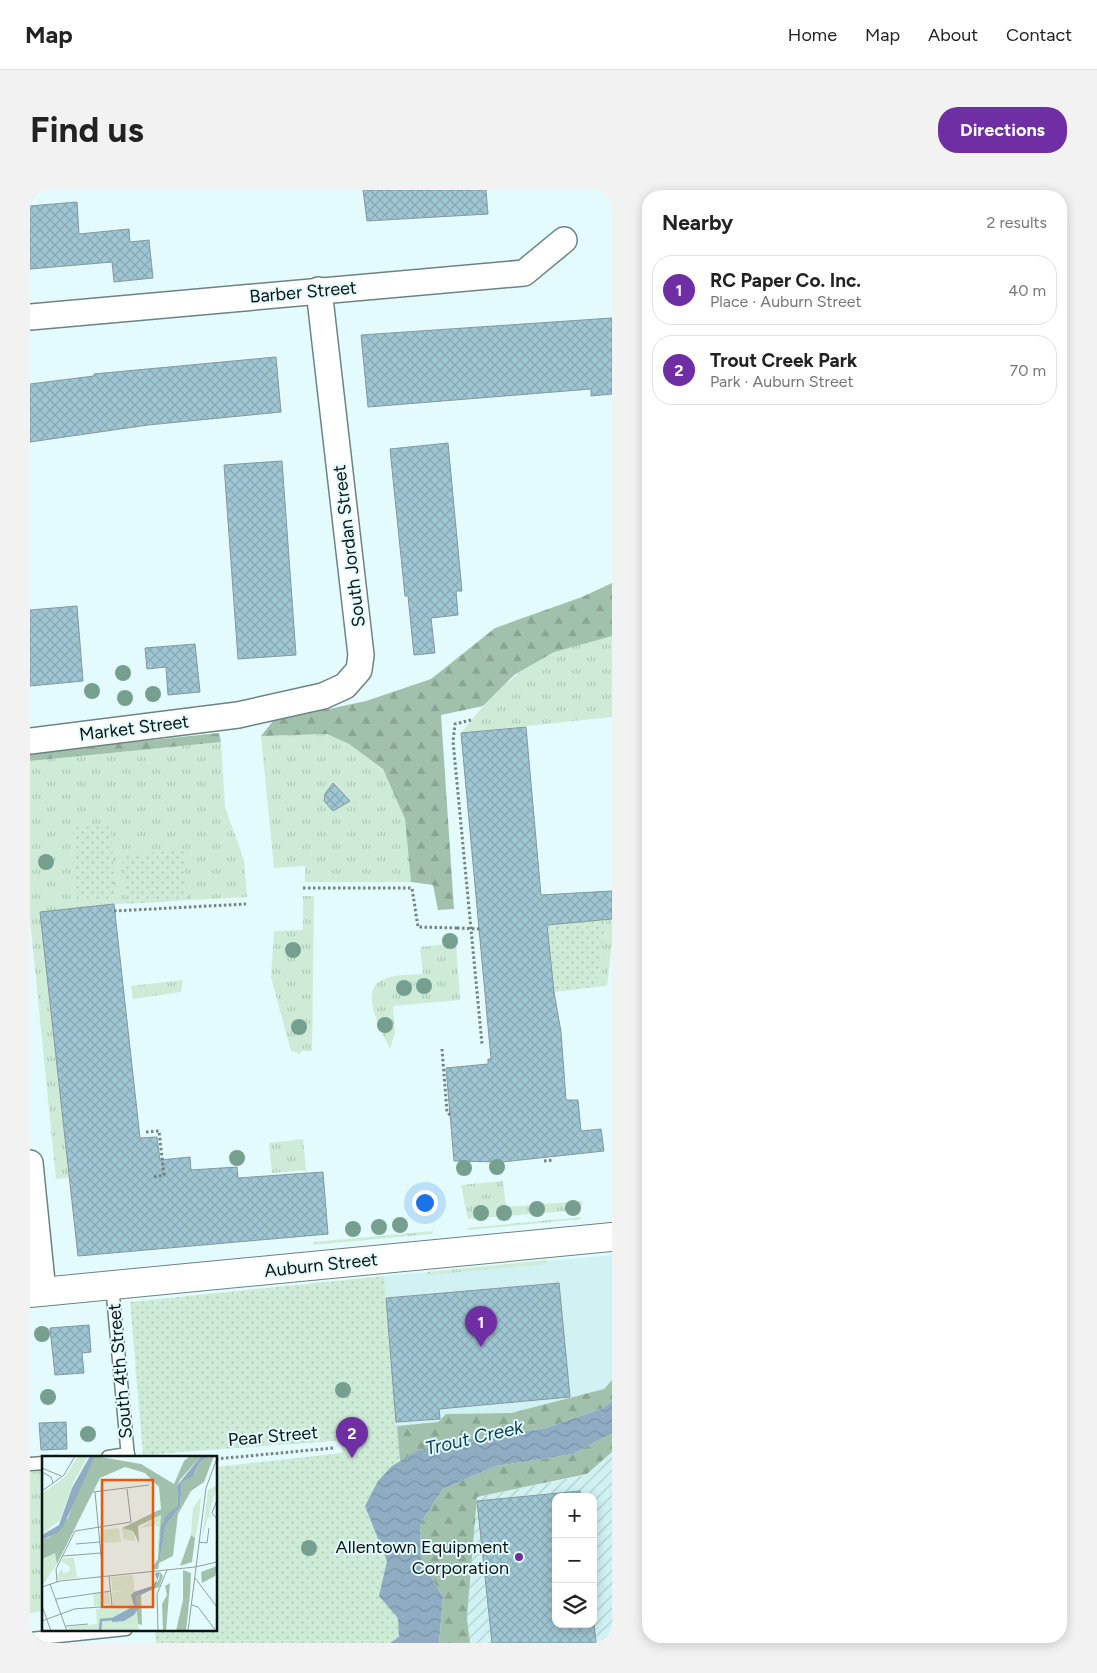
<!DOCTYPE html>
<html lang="en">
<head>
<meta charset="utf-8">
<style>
  :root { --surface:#fff; --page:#f2f2f2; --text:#222; --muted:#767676; --line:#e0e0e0; --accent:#6f2ea3 }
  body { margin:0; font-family:Figtree,sans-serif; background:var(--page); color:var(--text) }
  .controls { position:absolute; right:15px; bottom:15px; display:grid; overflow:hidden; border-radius:10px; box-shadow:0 2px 12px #0003 }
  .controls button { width:45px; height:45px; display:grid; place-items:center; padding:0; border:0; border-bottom:1px solid var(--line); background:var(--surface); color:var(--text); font:25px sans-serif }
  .you { position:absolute; left:394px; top:1012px; width:18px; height:18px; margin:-12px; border:4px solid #fff; border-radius:50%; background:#1a73e8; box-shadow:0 0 0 8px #1a73e833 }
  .badge { display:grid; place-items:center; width:32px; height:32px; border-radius:50%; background:var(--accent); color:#fff; font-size:16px; font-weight:700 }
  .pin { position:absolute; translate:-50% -41px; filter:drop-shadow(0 1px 2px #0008) }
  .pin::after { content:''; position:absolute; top:26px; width:18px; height:15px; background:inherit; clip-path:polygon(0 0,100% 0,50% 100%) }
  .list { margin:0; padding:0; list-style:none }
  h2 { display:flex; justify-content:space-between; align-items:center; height:65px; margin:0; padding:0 20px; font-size:21px }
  h2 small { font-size:16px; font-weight:400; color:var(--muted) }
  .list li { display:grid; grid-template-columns:32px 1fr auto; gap:15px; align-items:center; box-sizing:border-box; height:70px; margin:0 10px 10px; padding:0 10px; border:1px solid var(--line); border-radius:20px }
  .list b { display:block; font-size:19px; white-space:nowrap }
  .list p { margin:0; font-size:16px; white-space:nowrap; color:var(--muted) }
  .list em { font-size:16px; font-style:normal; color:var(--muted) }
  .icon { flex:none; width:28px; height:28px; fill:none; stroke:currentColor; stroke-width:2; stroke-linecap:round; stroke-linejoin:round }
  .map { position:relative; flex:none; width:582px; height:1453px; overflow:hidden; border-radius:20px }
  header { display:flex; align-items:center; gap:30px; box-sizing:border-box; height:70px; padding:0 25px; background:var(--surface); border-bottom:1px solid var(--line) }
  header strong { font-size:24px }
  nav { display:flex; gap:28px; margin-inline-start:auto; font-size:18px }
  .intro { display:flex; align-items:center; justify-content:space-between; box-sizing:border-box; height:120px; padding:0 30px }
  h1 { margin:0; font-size:35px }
  .button { padding:12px 22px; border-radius:20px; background:var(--accent); color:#fff; font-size:18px; font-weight:700 }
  main { display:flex; gap:30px; padding:0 30px }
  aside { flex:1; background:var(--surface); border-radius:20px; box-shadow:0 2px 12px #0003 }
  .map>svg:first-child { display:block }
  .built { fill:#d0f2f3 }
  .industrial { fill:url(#industrial-furrows); fill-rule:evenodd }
  .grass { fill:url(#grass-tufts) }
  .forest { fill:url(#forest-firs) }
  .park { fill:url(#park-dots) }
  .water { fill:url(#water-waves) }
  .building { fill:url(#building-cross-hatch); stroke:#84989f }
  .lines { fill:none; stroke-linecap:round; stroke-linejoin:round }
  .service-casing { stroke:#6c8283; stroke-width:15 }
  .minor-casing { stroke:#6c8283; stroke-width:28 }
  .tertiary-casing { stroke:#6c8283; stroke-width:30 }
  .path { stroke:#738383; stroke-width:3; stroke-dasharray:2.5 2.5; stroke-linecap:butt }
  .service { stroke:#fff; stroke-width:12 }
  .minor { stroke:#fff; stroke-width:25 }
  .tertiary { stroke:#fff; stroke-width:28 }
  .path-bridge { stroke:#738383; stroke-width:3; stroke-dasharray:2.5 2.5; stroke-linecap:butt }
  .tree { fill:#779f8f }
  .poi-dot { fill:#6f2ea3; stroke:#e3fbfc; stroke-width:2 }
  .labels { text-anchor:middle; stroke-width:4; stroke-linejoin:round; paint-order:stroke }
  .street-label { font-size:18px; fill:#0c1414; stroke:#e3fbfc }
  .poi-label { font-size:18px; fill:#0c1414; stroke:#e3fbfc; text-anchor:end }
  .water-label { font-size:19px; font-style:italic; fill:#083c5b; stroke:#e3fbfc }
  .inset-river { fill:none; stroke:#8facc2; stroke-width:2.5 }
  .inset-road { fill:none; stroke:#8d9f9f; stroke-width:1 }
  .view { fill:#e8590c; fill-opacity:0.15; stroke:#e8590c; stroke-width:2.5 }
  .inset-edge { fill:none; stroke:#0c1414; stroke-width:2.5 }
</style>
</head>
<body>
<header>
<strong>Map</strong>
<nav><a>Home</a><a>Map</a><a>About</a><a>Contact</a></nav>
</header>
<div class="intro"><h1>Find us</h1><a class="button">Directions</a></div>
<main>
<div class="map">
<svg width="582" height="1453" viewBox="0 0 582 1453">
  <defs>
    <pattern id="industrial-furrows" width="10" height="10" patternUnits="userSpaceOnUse" patternTransform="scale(1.25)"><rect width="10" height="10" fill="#d0f2f3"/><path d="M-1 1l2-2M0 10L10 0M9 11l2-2" fill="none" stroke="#b1cfcf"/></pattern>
    <pattern id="grass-tufts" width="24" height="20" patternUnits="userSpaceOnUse" patternTransform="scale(1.25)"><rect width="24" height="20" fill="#cdebd7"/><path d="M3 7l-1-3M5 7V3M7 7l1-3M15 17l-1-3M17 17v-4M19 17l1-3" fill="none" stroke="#afc9b8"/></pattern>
    <pattern id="forest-firs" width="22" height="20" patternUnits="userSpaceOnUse" patternTransform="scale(1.25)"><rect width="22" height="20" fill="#a2c1ac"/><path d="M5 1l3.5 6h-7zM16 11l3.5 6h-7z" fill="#8aa593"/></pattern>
    <pattern id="park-dots" width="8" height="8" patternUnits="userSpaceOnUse" patternTransform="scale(1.25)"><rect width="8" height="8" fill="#cdebd7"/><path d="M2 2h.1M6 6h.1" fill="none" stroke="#afc9b8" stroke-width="1.8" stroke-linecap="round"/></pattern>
    <pattern id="water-waves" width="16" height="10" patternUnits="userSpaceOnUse" patternTransform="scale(1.25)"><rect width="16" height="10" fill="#8facc2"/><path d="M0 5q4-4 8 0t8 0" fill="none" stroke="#7a93a6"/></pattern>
    <pattern id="building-cross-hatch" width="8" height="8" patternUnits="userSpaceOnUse" patternTransform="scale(1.25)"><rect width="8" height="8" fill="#9fc6d3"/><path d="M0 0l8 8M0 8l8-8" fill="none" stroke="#88a9b4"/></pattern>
  </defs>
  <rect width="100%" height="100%" fill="#e3fbfc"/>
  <path class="built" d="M582 1065V1190L574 1199 481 1223 416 1224 408 1232 365 1236 354 1086Z"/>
  <path class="industrial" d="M582 1262V1453H440L437 1428 447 1307 556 1285ZM526 1307H563V1434H526Z"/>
  <g class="grass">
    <path d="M582 446V527L431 543C457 510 484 481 523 462 540 454 563 451 582 446Z"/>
    <path d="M297 544 319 554 353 579 375 629 381 692H275V676L244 678 231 546Z"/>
    <path d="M191 552 195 617 214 670 217 707 84 714 10 722 39 988 26 989 0 729V571Z"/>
    <path d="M273 706H284L282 861H271V864L261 861 241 787 244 741 273 740Z"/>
    <path d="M576 729H582V752L577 796 566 797Z"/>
    <path d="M426 753 430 810 363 816 365 843 360 859C352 842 327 800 354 789 365 784 382 785 393 784L390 757Z"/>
    <path d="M153 790 151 802 103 809 101 796Z"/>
    <path d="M273 949 276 980 242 983 239 953Z"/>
    <path d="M473 991 476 1017 553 1011 551 1020 438 1029 431 995Z"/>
    <path d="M552 1027 551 1029 439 1040 437 1038Z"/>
    <path d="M404 1041 401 1044 283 1055V1052Z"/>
    <path d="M517 1070V1074L397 1085V1082Z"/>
    <path d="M14 1280V1421L0 1423V1282Z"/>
  </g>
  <g class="forest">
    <path d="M582 393V446L524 462 484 485 453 516 411 525 424 719 408 720 403 695 381 692 375 629 353 579 319 554 297 544 231 546 243 531 336 511 401 489 465 438 552 407Z"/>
    <path d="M189 543 191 552 0 571V563Z"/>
    <path d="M582 1190V1211L573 1218 516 1238 439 1249 362 1276 255 1270 313 1263 312 1250 258 1254 357 1237 408 1232 416 1224 481 1223 574 1199Z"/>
    <path d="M582 1243V1262L557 1284 447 1307 437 1428 440 1453H409L413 1407 391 1370 390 1334 413 1299 466 1276 543 1264Z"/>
  </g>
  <g class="park">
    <path d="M81 635 85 709 47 711 43 637Z"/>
    <path d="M153 660 158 710 97 714 92 665Z"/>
    <path d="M515 713 544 732 576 730 566 797 524 802Z"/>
    <path d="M354 1086 386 1453H126L125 1439H186V1277L313 1263 312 1250 113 1265 100 1112Z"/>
  </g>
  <path class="water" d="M582 1211V1243L543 1264 466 1276 413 1299 390 1334 391 1370 413 1407 409 1453H360L369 1447 368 1428 349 1406 357 1371 335 1316 348 1291 362 1276 387 1261 439 1249 516 1238 573 1218Z"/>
  <g class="building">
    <path d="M333 0H456L458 24 337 31Z"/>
    <path d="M47 12 49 44 99 39 100 52 119 50 123 88 84 92 82 72 0 79V16Z"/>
    <path d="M582 128V204L561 206V199L338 217 331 145Z"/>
    <path d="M246 167 251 222 118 235 0 252V194L64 186V184Z"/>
    <path d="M418 253 432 401H426L428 425 401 428 405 463 384 465 378 406H375L360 259Z"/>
    <path d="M252 271 266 465 208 469 194 275Z"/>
    <path d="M47 416 53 491 0 496V420Z"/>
    <path d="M165 454 170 502 138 505 136 477 117 479 115 458Z"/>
    <path d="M496 537 511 705 582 701V729L517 735 524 802 531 842 536 910H548L551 941 571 939 574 961 472 972 424 971 416 878 458 874V869H461L431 543Z"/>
    <path d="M303 593 320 611 303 621 294 611 295 604Z"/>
    <path d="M84 714 110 948 127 947 130 970 160 967 161 980 207 977 208 988 293 982 298 1044 48 1066 10 722Z"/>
    <path d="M529 1093 540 1207 409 1219 410 1229 366 1232 356 1108Z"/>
    <path d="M59 1135 61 1162 52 1163 54 1183 25 1185 20 1138Z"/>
    <path d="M36 1232 37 1259 11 1260 9 1233Z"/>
    <path d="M550 1301 551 1307H526V1434H563V1423L566 1453H462L447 1311Z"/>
  </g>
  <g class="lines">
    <defs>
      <g id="service">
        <path d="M82 1095 98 1267"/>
        <path d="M78 1267 98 1264"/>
        <path d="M0 1274 14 1273"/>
        <path d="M0 1449 96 1439"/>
      </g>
      <g id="minor">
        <path d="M0 127 494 83 534 50"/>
        <path d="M0 551 208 525 293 506 315 496 329 480 331 465 289 100"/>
        <path d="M0 973 13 1102"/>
      </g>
      <path id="tertiary" d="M0 1103 582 1047"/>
    </defs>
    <use href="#service" class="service-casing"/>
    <use href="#minor" class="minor-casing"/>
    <use href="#tertiary" class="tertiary-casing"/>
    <g class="path">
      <path d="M441 530 425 534 423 551 452 854"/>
      <path d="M273 698H382L388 737 427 738"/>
      <path d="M84 721 216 714"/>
      <path d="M412 859 417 922 421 926"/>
      <path d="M116 942 129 941 134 985 122 987"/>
      <path d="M514 971 524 970"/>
      <path d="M186 1269 303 1258"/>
    </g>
    <use href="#service" class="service"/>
    <use href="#minor" class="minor"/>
    <use href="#tertiary" class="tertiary"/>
    <path class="path-bridge" d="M427 738 450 739"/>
  </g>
  <g class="tree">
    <circle cx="93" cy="483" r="8"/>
    <circle cx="62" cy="501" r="8"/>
    <circle cx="123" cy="504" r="8"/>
    <circle cx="95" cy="508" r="8"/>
    <circle cx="16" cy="672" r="8"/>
    <circle cx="420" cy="751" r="8"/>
    <circle cx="263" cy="760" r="8"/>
    <circle cx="394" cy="796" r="8"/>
    <circle cx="374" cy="798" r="8"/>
    <circle cx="355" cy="835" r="8"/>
    <circle cx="269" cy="837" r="8"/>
    <circle cx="207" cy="968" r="8"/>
    <circle cx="467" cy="977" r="8"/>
    <circle cx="434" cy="978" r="8"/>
    <circle cx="543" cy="1018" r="8"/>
    <circle cx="507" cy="1019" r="8"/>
    <circle cx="451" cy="1023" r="8"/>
    <circle cx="474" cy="1023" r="8"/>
    <circle cx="370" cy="1035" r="8"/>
    <circle cx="349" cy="1037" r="8"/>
    <circle cx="323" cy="1039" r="8"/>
    <circle cx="12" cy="1144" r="8"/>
    <circle cx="313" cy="1200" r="8"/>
    <circle cx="18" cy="1207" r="8"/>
    <circle cx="58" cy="1244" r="8"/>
    <circle cx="279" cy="1358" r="8"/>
  </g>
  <circle class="poi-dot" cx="489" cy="1367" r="5"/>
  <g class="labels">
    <g class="street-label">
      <text transform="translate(273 102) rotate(-5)" y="6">Barber Street</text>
      <text transform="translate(319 356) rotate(-97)" y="6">South Jordan Street</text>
      <text transform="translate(104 538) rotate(-7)" y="6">Market Street</text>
      <text transform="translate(291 1075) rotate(-6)" y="6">Auburn Street</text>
      <text transform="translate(90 1181) rotate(-95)" y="6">South 4th Street</text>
      <text transform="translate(243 1246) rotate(-5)" y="6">Pear Street</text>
    </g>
    <g class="poi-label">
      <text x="479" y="1363">Allentown Equipment<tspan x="479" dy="21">Corporation</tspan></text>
    </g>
    <g class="water-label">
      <text transform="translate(444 1247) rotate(-13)" y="7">Trout Creek</text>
    </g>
  </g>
  <g transform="translate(12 1266)">
    <rect width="175" height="175" fill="#e3fbfc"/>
    <path d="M175 29 167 58 170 62 166 61 160 84 166 34ZM159 41 157 62 153 82 149 79 151 52ZM119 59 120 63 115 104 117 71 114 70 117 65 112 70 98 72ZM77 72 79 86 61 87 62 110 59 74ZM80 72 91 75 93 85 81 83ZM13 96 15 108 0 130V103ZM21 102H32L35 121H40L16 124 15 120 20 112 21 117 27 116 28 111 19 105ZM67 136 68 148 52 150 51 137Z" fill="#cdebd7"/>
    <path d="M53 0 99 8 132 28 142 5 148 0H159L138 24 135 30 136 49 121 65 116 113H112V109L116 103 119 59 96 70 97 87 91 75 80 72 119 53 117 31 103 17 83 11 58 22 15 108 13 97 0 103V84L8 81 26 62 36 33ZM169 0H172L162 26 149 35 136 58 131 100 117 107 124 69 138 51 140 26 153 17 159 5ZM149 79 153 82 150 106 138 110ZM175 110 173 120 160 127 159 116ZM141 114 149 117 148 138 144 175H134L141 144ZM118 116 121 120 117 131 99 138 100 169 92 167 94 141 107 135 117 124ZM128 127 124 175H121L120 148 125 139 123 130Z" fill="#a2c1ac"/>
    <path d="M36 0H46L31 27 18 64 0 78V38L23 21ZM91 119 97 175H28L26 171 55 168 54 153 71 152 70 136 87 134 70 135 69 121Z" fill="#cdebd7"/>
    <path d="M48 0H53L21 71 15 77 0 84V79L17 69 30 32ZM159 0H169L159 5 151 20 140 26 138 51 124 69 116 113 119 71 123 61 136 49 135 30ZM118 116 113 132 94 141 96 153 92 159 82 165 70 166V162L92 150 89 139 92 136 110 130 115 124 113 117Z" fill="#8facc2"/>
    <path class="inset-river" d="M58 175 59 164 71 163"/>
    <path class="inset-road" d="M0 12 19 20M0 16 9 21 11 27M0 35 22 19 33 0M51 36 107 29M53 36 61 120M175 44 170 57 175 63M157 86 165 87 167 72M34 88 58 86M21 100 59 97M153 122 175 151M15 126 14 113 33 75 89 66 85 33M8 128 25 175M0 131 18 125 153 111 175 106M14 143 69 135M150 149 156 151 174 175M0 150 9 175M0 165 32 153 70 150 67 120M24 170 46 168M116 175 115 138 125 114M146 175 164 32 175 2"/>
    <path class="view" d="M60 24H111V151H60Z"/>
    <rect width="175" height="175" class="inset-edge"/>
  </g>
</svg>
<div class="controls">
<button>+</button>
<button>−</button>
<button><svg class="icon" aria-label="layers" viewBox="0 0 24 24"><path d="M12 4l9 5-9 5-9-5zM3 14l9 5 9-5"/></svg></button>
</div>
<div class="you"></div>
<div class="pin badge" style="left:451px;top:1157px">1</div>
<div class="pin badge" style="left:322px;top:1268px">2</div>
</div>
<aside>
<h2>Nearby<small>2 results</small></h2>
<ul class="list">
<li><span class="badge">1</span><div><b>RC Paper Co. Inc.</b><p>Place · Auburn Street</p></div><em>40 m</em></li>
<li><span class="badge">2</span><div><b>Trout Creek Park</b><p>Park · Auburn Street</p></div><em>70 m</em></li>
</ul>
</aside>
</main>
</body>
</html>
